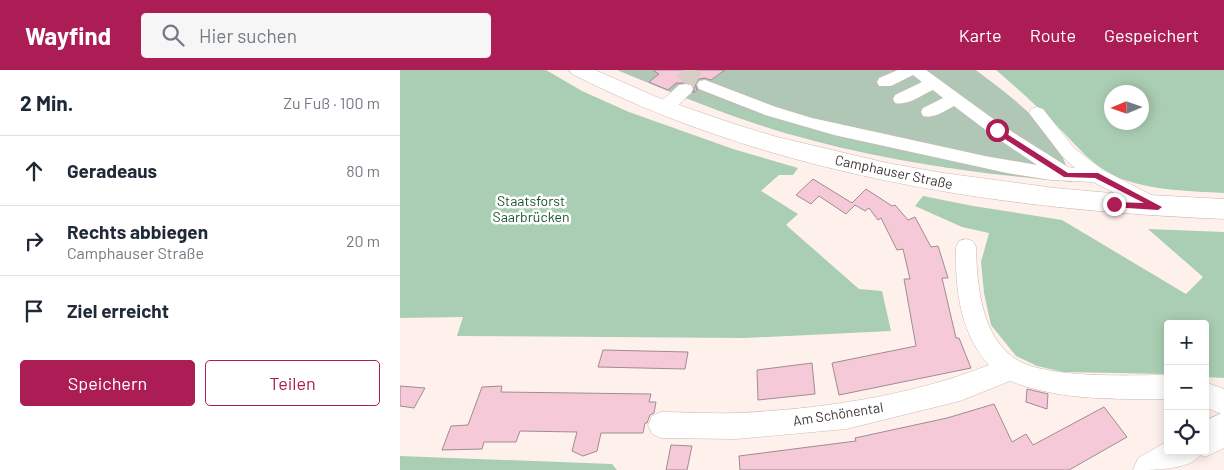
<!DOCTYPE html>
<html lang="de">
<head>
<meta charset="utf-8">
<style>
  :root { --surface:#fff; --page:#f6f6f7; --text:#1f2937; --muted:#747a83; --line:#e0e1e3; --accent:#ac1c55 }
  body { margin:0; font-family:Barlow,sans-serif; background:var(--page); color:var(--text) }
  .controls { position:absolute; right:15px; bottom:15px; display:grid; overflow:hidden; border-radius:5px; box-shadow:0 2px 12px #0003 }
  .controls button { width:45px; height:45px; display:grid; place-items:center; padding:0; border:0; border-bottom:1px solid var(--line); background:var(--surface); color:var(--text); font:25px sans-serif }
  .compass { position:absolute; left:704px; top:15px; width:45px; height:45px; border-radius:50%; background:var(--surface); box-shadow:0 2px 12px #0003; rotate:268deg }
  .stop { position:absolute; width:15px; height:15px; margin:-11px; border:4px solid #ac1c55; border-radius:50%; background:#fff }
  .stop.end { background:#ac1c55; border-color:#fff; box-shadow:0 1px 5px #0008 }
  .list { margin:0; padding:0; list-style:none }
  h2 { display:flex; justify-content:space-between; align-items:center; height:65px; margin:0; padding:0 20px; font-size:21px }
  h2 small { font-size:16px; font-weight:400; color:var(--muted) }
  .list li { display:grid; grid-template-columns:32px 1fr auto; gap:15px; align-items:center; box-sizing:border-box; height:70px; padding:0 20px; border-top:1px solid var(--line) }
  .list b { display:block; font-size:19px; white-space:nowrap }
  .list p { margin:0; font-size:16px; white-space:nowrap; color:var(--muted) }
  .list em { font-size:16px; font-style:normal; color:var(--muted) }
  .actions { display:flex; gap:10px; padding:15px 20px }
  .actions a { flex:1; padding:11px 0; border:1px solid var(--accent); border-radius:5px; text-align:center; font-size:18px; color:var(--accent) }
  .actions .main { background:var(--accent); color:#fff }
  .icon { flex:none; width:28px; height:28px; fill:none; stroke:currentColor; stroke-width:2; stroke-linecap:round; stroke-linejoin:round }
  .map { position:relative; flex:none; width:824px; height:400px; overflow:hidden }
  header { display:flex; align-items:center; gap:30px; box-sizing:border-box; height:70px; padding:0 25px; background:var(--accent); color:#fff }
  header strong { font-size:24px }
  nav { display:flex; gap:28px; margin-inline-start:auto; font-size:18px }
  .search { width:350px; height:45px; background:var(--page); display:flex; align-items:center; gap:12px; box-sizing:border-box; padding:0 18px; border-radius:5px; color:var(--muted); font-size:19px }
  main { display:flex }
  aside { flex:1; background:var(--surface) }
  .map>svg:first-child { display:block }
  .green { fill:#b1c7b6 }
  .forest { fill:#aaceb3; fill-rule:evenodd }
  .building { fill:#f5c9d8; stroke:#a08c92 }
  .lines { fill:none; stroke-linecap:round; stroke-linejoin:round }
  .minor-tunnel { stroke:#d8ccc7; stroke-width:18; stroke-dasharray:18 9; stroke-linecap:butt }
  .minor-casing { stroke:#cbb7b0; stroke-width:1 }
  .major-casing { stroke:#cbb7b0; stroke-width:1 }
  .minor { fill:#fff; fill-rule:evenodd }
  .major { fill:#fff; fill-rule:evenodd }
  .route { fill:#ac1c55 }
  .labels { text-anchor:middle; stroke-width:5; stroke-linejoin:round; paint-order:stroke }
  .street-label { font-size:14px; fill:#403734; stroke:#fff }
  .park-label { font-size:14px; fill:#1a5230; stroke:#fff }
</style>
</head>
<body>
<header>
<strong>Wayfind</strong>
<div class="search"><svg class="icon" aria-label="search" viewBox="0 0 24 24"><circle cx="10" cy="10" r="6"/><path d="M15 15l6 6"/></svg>Hier suchen</div>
<nav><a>Karte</a><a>Route</a><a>Gespeichert</a></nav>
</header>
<main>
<aside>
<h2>2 Min.<small>Zu Fuß · 100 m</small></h2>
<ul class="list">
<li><svg class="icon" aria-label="ahead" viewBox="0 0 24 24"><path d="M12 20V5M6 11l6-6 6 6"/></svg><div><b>Geradeaus</b></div><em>80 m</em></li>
<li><svg class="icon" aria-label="right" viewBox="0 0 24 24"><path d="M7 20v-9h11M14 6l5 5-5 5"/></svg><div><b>Rechts abbiegen</b><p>Camphauser Straße</p></div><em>20 m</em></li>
<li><svg class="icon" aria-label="arrive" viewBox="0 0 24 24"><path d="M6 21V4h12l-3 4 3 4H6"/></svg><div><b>Ziel erreicht</b></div></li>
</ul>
<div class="actions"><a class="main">Speichern</a><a>Teilen</a></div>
</aside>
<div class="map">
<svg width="824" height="400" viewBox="0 0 824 400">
  <rect width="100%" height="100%" fill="#fef1ec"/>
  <path class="green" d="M217 0H576C607 24 639 46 659 80 665 90 668 102 672 112 576 104 478 90 385 63 328 46 272 23 217 0Z"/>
  <g class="forest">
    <path d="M0 0H146L182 21 229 42 333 79 398 98 393 105H379L361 121 398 144 386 155 459 219 482 221 491 261 344 268 57 266 63 247 0 248Z"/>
    <path d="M596 0H824V123C790 121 755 121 722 109 694 98 678 77 658 57 638 37 617 18 596 0ZM712 22H742V52H712Z"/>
    <path d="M310 28C390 58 472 76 556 93L549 98 462 81 386 63 300 32Z"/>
    <path d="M523 126 573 136 662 150 786 224 803 207 748 159 824 162V308L805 307V254H768V304L663 302 637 296 616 286 591 255 584 223 581 192 589 163 562 157 515 136Z"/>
    <path d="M0 386 212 394 217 400H0Z"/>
  </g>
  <g class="building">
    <path d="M253 0H325L311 10 305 8 299 9 295 14 297 20 293 23 295 18 291 13H276L268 20 249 12 259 4Z"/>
    <path d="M413 109 452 133 466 119 492 136 495 135 508 150 515 147 531 177 538 176 548 208H542L556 268H559L571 298 439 325 432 293 516 276 504 209H510L503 179 497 180 481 148 478 150 469 138 465 141 455 135 446 144 419 126 411 134 396 125Z"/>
    <path d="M203 280 288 282 285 299 198 297Z"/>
    <path d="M412 293 415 324 358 330 357 300Z"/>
    <path d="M0 316 25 318 14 338 0 336Z"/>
    <path d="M102 316 101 322 251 324 249 332H256L254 343 250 345 247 353H245L243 363H201L197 381 183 386 172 381 177 362 120 361 116 372H84L82 379 42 380 51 356 68 355 82 317Z"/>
    <path d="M627 319 648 324 647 339 626 332Z"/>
    <path d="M594 334 612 372 626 364 633 375 704 337 727 367 669 400H340L339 386 456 371 455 368 547 348Z"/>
    <path d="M271 375 292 376 287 400H266Z"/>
  </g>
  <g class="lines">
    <path class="minor-tunnel" d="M283 0 292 8 305 15"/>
    <defs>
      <g id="minor">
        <path d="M498 0H526L603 56 668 97 675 98 662 86 629 43 631 39 637 37 643 39 674 78 703 100 765 132 768 137 765 142 758 145 693 112 651 110 607 103 434 65 365 45 299 19 297 15 299 11 305 10 376 37 412 48 585 86 637 95 591 64 554 36C544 41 534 49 523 46L521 42 523 38 543 28 533 20C521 25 508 36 495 33L493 29 495 25 522 12 513 5 491 16H479L477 12 479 8Z"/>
        <path d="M285 14 291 15 293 19 291 23C281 31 272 46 258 42L256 38 258 34 279 15Z"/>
        <path d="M566 169 573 171 576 177C577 215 581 270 619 291 653 309 729 305 768 305V329C714 329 661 331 610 311L560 331 446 359 336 369 261 368 252 364 248 355 252 346 261 342C286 342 312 344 337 343 421 339 511 326 589 295 560 263 555 219 556 177L559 171Z"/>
        <path d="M805 312 824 319V345L805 337Z"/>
      </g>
      <g id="major">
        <path d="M169 0H195L259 28 334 54 377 67 487 93 543 103 655 118 711 123 824 129V149C602 140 372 106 172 4Z"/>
        <path d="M824 342V378L805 387 800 385C790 400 754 400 733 400L738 388 768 371V381H805V351Z"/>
      </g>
    </defs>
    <use href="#minor" class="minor-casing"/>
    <use href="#major" class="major-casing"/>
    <use href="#minor" class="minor"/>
    <use href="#major" class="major"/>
  </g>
  <path class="route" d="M594 59H599L668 103H698L762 137 758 140 712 137 711 134 714 132 744 133 695 108 664 107 594 62Z"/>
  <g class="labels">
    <g class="street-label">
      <text transform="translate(494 102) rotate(12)" y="5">Camphauser Straße</text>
      <text transform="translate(438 344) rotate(-9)" y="5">Am Schönental</text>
    </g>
    <g class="park-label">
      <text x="131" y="136">Staatsforst<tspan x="131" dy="16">Saarbrücken</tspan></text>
    </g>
  </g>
</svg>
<div class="controls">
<button>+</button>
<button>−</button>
<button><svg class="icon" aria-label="locate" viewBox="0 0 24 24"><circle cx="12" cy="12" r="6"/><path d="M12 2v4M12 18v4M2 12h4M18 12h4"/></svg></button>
</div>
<svg class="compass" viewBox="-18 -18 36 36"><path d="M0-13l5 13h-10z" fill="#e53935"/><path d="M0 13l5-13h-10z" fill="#747a83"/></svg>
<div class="stop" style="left:597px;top:60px"></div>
<div class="stop end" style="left:714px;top:134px"></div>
</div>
</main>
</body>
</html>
